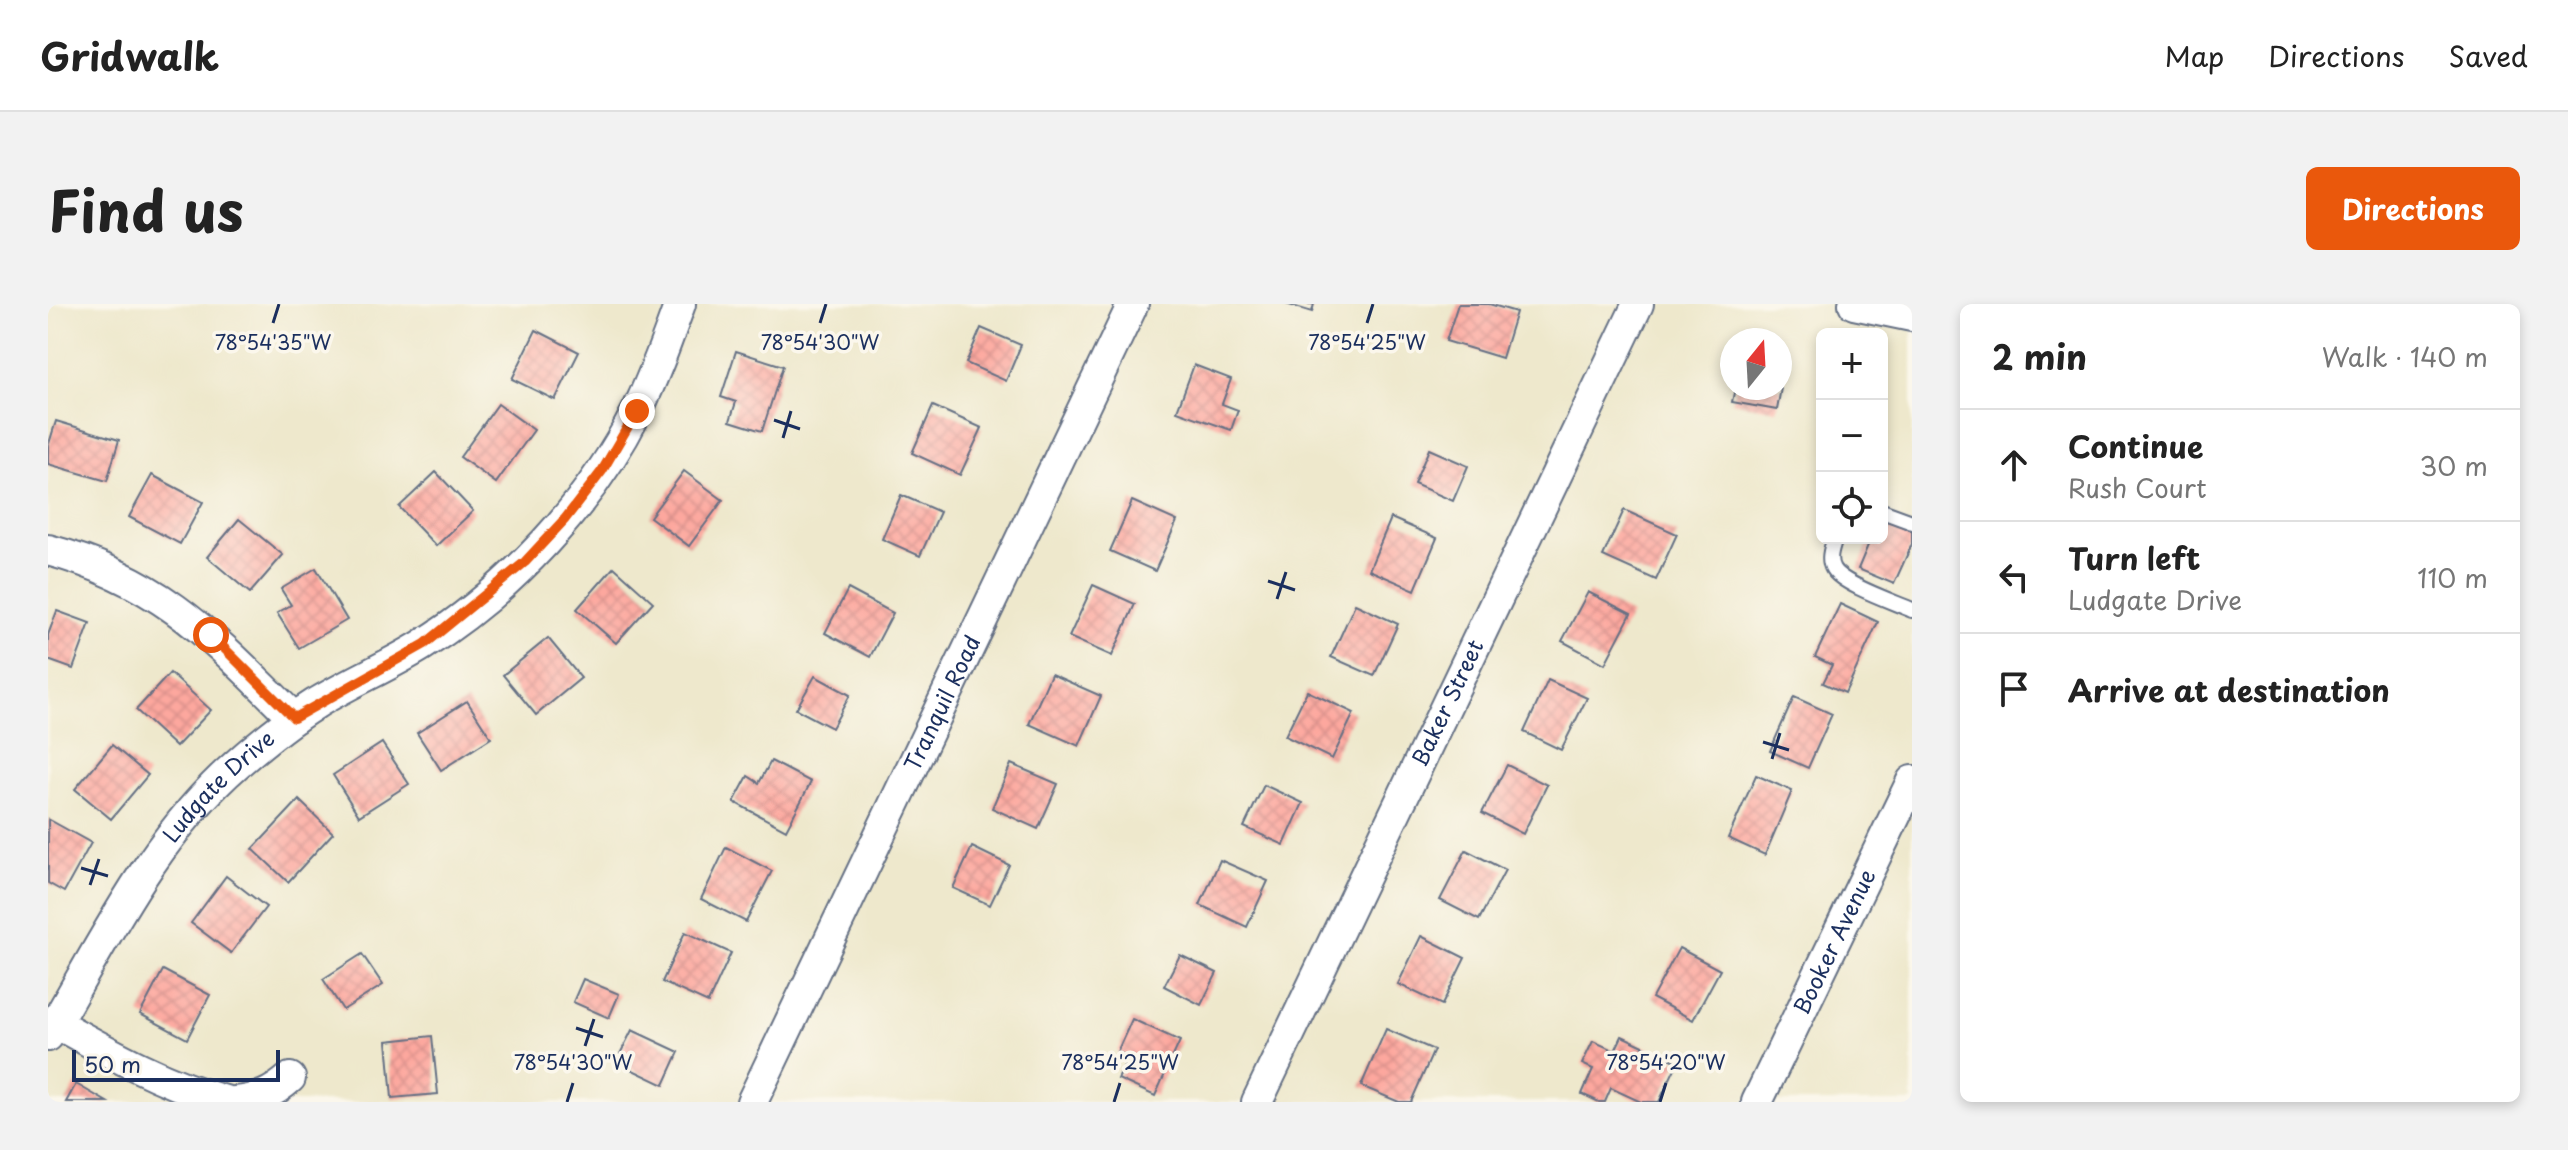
<!DOCTYPE html>
<html lang="en">
<head>
<meta charset="utf-8">
<style>
  :root { --surface:#fff; --page:#f2f2f2; --text:#222; --muted:#767676; --line:#e0e0e0; --accent:#ea580c }
  body { margin:0; font-family:"Playpen Sans",sans-serif; background:var(--page); color:var(--text) }
  .controls { position:absolute; right:24px; top:24px; display:grid; overflow:hidden; border-radius:12px; box-shadow:0 4px 12px #0003 }
  .controls button { width:72px; height:72px; display:grid; place-items:center; padding:0; border:0; border-bottom:2px solid var(--line); background:var(--surface); color:var(--text); font:40px sans-serif }
  .compass { position:absolute; left:1672px; top:24px; width:72px; height:72px; border-radius:50%; background:var(--surface); box-shadow:0 4px 12px #0003; rotate:18deg }
  .scale { position:absolute; left:24px; bottom:20px; width:208px; box-sizing:border-box; padding-left:8px; border:4px solid #1b2f5e; border-top:0; font-size:22px; line-height:28px; white-space:nowrap; color:#1b2f5e; -webkit-text-stroke:6px #fbf7ec; paint-order:stroke }
  .stop { position:absolute; width:24px; height:24px; margin:-18px; border:6px solid #ea580c; border-radius:50%; background:#fff }
  .stop.end { background:#ea580c; border-color:#fff; box-shadow:0 2px 8px #0008 }
  .list { margin:0; padding:0; list-style:none }
  h2 { display:flex; justify-content:space-between; align-items:center; height:104px; margin:0; padding:0 32px; font-size:34px }
  h2 small { font-size:26px; font-weight:400; color:var(--muted) }
  .list li { display:grid; grid-template-columns:52px 1fr auto; gap:24px; align-items:center; box-sizing:border-box; height:112px; padding:0 32px; border-top:2px solid var(--line) }
  .list b { display:block; font-size:30px; white-space:nowrap }
  .list p { margin:0; font-size:26px; white-space:nowrap; color:var(--muted) }
  .list em { font-size:26px; font-style:normal; color:var(--muted) }
  .icon { flex:none; width:44px; height:44px; fill:none; stroke:currentColor; stroke-width:2; stroke-linecap:round; stroke-linejoin:round }
  .map { position:relative; flex:none; width:1864px; height:798px; overflow:hidden; border-radius:12px }
  header { display:flex; align-items:center; gap:48px; box-sizing:border-box; height:112px; padding:0 40px; background:var(--surface); border-bottom:2px solid var(--line) }
  header strong { font-size:38px }
  nav { display:flex; gap:44px; margin-inline-start:auto; font-size:28px }
  .intro { display:flex; align-items:center; justify-content:space-between; box-sizing:border-box; height:192px; padding:0 48px }
  h1 { margin:0; font-size:56px }
  .button { padding:20px 36px; border-radius:12px; background:var(--accent); color:#fff; font-size:28px; font-weight:700 }
  main { display:flex; gap:48px; padding:0 48px }
  aside { flex:1; background:var(--surface); border-radius:12px; box-shadow:0 4px 12px #0003 }
  .map>svg:first-child { display:block }
  .building { fill:url(#building-cross-hatch) }
  .lines { fill:none; stroke-linecap:round; stroke-linejoin:round }
  .lane-casing { stroke:#657084; stroke-width:18 }
  .street-casing { stroke:#657084; stroke-width:34 }
  .lane { stroke:#fff; stroke-width:14 }
  .street { stroke:#fff; stroke-width:30 }
  .route { stroke:#ea580c; stroke-width:10 }
  .ticks { fill:none; stroke:#1b2f5e; stroke-width:3 }
  .labels { text-anchor:middle; stroke-width:7; stroke-linejoin:round; paint-order:stroke }
  .street-label { font-size:22px; fill:#1b2f5e; stroke:#fbf7ec }
  .ticks-label { font-size:20px; text-anchor:middle; fill:#1b2f5e; stroke:#fbf7ec; stroke-width:7; stroke-linejoin:round; paint-order:stroke }
</style>
</head>
<body>
<header>
<strong>Gridwalk</strong>
<nav><a>Map</a><a>Directions</a><a>Saved</a></nav>
</header>
<div class="intro"><h1>Find us</h1><a class="button">Directions</a></div>
<main>
<div class="map">
<svg width="1864" height="798" viewBox="0 0 1864 798">
  <defs>
    <pattern id="building-cross-hatch" width="8" height="8" patternUnits="userSpaceOnUse" patternTransform="scale(2)"><rect width="8" height="8" fill="#fda79e"/><path d="M0 0l8 8M0 8l8-8" fill="none" stroke="#d8908a"/></pattern>
  </defs>
  <rect width="100%" height="100%" fill="#fbf7ec"/>
  <filter id="ink" filterUnits="userSpaceOnUse"><feTurbulence type="fractalNoise" baseFrequency=".0125" numOctaves="2"/><feDisplacementMap in="SourceGraphic" scale="16" xChannelSelector="R" yChannelSelector="G"/><feConvolveMatrix kernelMatrix="1 2 1 2 8 2 1 2 1" color-interpolation-filters="sRGB"/></filter>
  <filter id="wash" filterUnits="userSpaceOnUse"><feTurbulence type="fractalNoise" baseFrequency=".006" numOctaves="4" result="noise"/><feDisplacementMap in="SourceGraphic" scale="32" xChannelSelector="R" yChannelSelector="G"/><feGaussianBlur stdDeviation="1.8" result="paint"/><feColorMatrix in="noise" values="0 0 0 0 0 0 0 0 0 0 0 0 0 0 0 0 0 1.4 0 .05"/><feComposite in="paint" operator="in"/></filter>
  <g filter="url(#wash)">
    <rect width="100%" height="100%" fill="#eee8cc"/>
    <g id="blocks">
      <g class="building">
        <path d="M1238 0H1266L1264 8Z"/>
        <path d="M1410 0H1441L1468 8 1454 54 1398 37Z"/>
        <path d="M933 24 973 41 958 77 918 59Z"/>
        <path d="M488 26 531 48 507 96 464 75Z"/>
        <path d="M688 47 735 62 714 127 682 117 688 98 673 93Z"/>
        <path d="M1146 61 1183 75 1174 100 1190 106 1183 126 1129 107Z"/>
        <path d="M1687 84H1733L1729 106 1684 98Z"/>
        <path d="M450 100 486 126 448 179 412 153Z"/>
        <path d="M885 102 934 124 912 171 864 149Z"/>
        <path d="M8 117 71 136 59 177 0 160V143Z"/>
        <path d="M1381 145 1420 162 1405 197 1366 180Z"/>
        <path d="M636 167 675 196 641 242 602 213Z"/>
        <path d="M388 168 425 207 388 242 351 203Z"/>
        <path d="M104 171 155 198 132 240 81 213Z"/>
        <path d="M853 191 892 208 872 252 834 235Z"/>
        <path d="M1084 197 1129 217 1107 267 1062 247Z"/>
        <path d="M1576 206 1629 230 1608 276 1555 252Z"/>
        <path d="M1834 213 1864 227V240L1846 280 1810 265 1823 234H1834Z"/>
        <path d="M1343 214 1389 234 1367 286 1321 266Z"/>
        <path d="M191 215 235 251 202 289 159 253Z"/>
        <path d="M566 263 605 298 568 339 529 305Z"/>
        <path d="M268 264 299 316 251 344 229 309 243 301 233 285Z"/>
        <path d="M1045 281 1087 300 1064 352 1021 333Z"/>
        <path d="M800 285 845 309 822 353 777 329Z"/>
        <path d="M1540 288 1583 310 1557 360 1514 337Z"/>
        <path d="M1307 300 1350 320 1326 372 1283 353Z"/>
        <path d="M1792 300 1830 318 1797 389 1775 379 1784 361 1767 353Z"/>
        <path d="M9 307 42 319 25 365 0 356V331Z"/>
        <path d="M500 334 533 374 488 411 455 371Z"/>
        <path d="M122 369 163 406 128 443 88 406Z"/>
        <path d="M1003 370 1053 392 1031 442 981 420Z"/>
        <path d="M767 372 802 391 784 424 748 405Z"/>
        <path d="M1500 376 1539 394 1513 446 1476 428Z"/>
        <path d="M1259 387 1306 409 1284 455 1237 432Z"/>
        <path d="M1746 393 1784 410 1760 464 1722 447Z"/>
        <path d="M419 397 443 434 393 466 369 429Z"/>
        <path d="M334 439 361 480 311 512 285 471Z"/>
        <path d="M64 441 100 471 63 515 27 485Z"/>
        <path d="M723 457 763 478 738 526 686 498 700 472 711 479Z"/>
        <path d="M963 460 1010 480 990 525 944 504Z"/>
        <path d="M1459 461 1499 481 1475 530 1434 509Z"/>
        <path d="M1708 471 1744 487 1717 551 1680 534Z"/>
        <path d="M1216 481 1255 499 1236 541 1196 523Z"/>
        <path d="M251 496 285 529 240 578 205 545Z"/>
        <path d="M0 515 43 539 16 588 0 579Z"/>
        <path d="M678 543 724 567 698 618 653 595Z"/>
        <path d="M924 543 961 561 942 601 905 584Z"/>
        <path d="M1418 546 1457 566 1431 616 1392 596Z"/>
        <path d="M1172 556 1220 577 1199 623 1152 601Z"/>
        <path d="M178 572 218 603 183 649 143 619Z"/>
        <path d="M637 628 683 649 660 699 614 678Z"/>
        <path d="M1373 632 1417 654 1394 701 1350 680Z"/>
        <path d="M1631 644 1672 666 1645 716 1604 694Z"/>
        <path d="M314 650 335 681 295 706 275 675Z"/>
        <path d="M1132 651 1169 669 1153 701 1116 682Z"/>
        <path d="M115 666 162 691 139 735 92 710Z"/>
        <path d="M535 675 571 690 561 714 525 698Z"/>
        <path d="M1084 715 1132 737 1107 792 1070 775 1081 753 1069 748Z"/>
        <path d="M1338 725 1386 746 1363 798H1351L1313 782Z"/>
        <path d="M584 726 631 748 616 781 568 758Z"/>
        <path d="M384 732 390 790 344 794 339 737Z"/>
        <path d="M1574 732 1630 758 1611 798H1593L1563 784 1557 798H1551L1534 790 1545 765 1534 760 1545 737 1567 747Z"/>
        <path d="M28 780 59 798H18Z"/>
      </g>
    </g>
  </g>
  <g filter="url(#ink)">
    <use href="#blocks" fill-opacity="0" stroke="#657084" stroke-width="2"/>
    <g class="lines">
      <defs>
        <g id="lane">
          <path d="M1834 207 1864 218"/>
          <path d="M1787 234C1784 243 1779 255 1785 265 1795 281 1846 298 1864 306"/>
        </g>
        <g id="street">
          <path d="M1806 0 1864 12"/>
          <path d="M0 246C114 276 166 335 246 414"/>
          <path d="M8 719C63 750 119 781 180 798"/>
          <path id="s1" d="M0 732C56 637 105 533 190 459 214 438 240 417 267 400 301 379 339 363 373 342 461 287 543 199 589 107 606 73 619 36 632 0"/>
          <path d="M187 798C210 796 225 789 242 774"/>
          <path id="s2" d="M704 798 1085 0"/>
          <path id="s3" d="M1209 798 1590 0"/>
          <path id="s4" d="M1709 798 1864 477"/>
        </g>
      </defs>
      <use href="#lane" class="lane-casing"/>
      <use href="#street" class="street-casing"/>
      <use href="#lane" class="lane"/>
      <use href="#street" class="street"/>
    </g>
  </g>
  <g class="lines" filter="url(#ink)">
    <path class="route" d="M163 331 246 414 377 340 477 258 517 215 554 167 589 107"/>
  </g>
  <path class="ticks" d="M225 19 231 0M772 19 778 0M1319 19 1325 0M726 116 752 125M735 134 743 107M1220 277 1247 286M1229 295 1238 268M1715 438 1741 446M1724 455 1732 429M33 564 60 572M42 581 51 555M528 724 555 733M537 742 546 715M519 798 525 779M1066 798 1072 779M1612 798 1618 779"/>
  <g class="labels">
    <g class="street-label">
      <text dy="8" stroke="none"><textPath href="#s2" startOffset="442">Tranquil Road</textPath></text>
      <text dy="8" stroke="none"><textPath href="#s3" startOffset="442">Baker Street</textPath></text>
      <text dy="8" stroke="none"><textPath href="#s1" startOffset="304">Ludgate Drive</textPath></text>
      <text dy="8" stroke="none"><textPath href="#s4" startOffset="178">Booker Avenue</textPath></text>
    </g>
  </g>
  <g class="ticks-label">
    <text x="225" y="46">78°54'35"W</text>
    <text x="772" y="46">78°54'30"W</text>
    <text x="1319" y="46">78°54'25"W</text>
    <text x="525" y="766">78°54'30"W</text>
    <text x="1072" y="766">78°54'25"W</text>
    <text x="1618" y="766">78°54'20"W</text>
  </g>
</svg>
<div class="controls">
<button>+</button>
<button>−</button>
<button><svg class="icon" aria-label="locate" viewBox="0 0 24 24"><circle cx="12" cy="12" r="6"/><path d="M12 2v4M12 18v4M2 12h4M18 12h4"/></svg></button>
</div>
<svg class="compass" viewBox="-18 -18 36 36"><path d="M0-13l5 13h-10z" fill="#e53935"/><path d="M0 13l5-13h-10z" fill="#767676"/></svg>
<div class="scale">50 m</div>
<div class="stop" style="left:163px;top:331px"></div>
<div class="stop end" style="left:589px;top:107px"></div>
</div>
<aside>
<h2>2 min<small>Walk · 140 m</small></h2>
<ul class="list">
<li><svg class="icon" aria-label="ahead" viewBox="0 0 24 24"><path d="M12 20V5M6 11l6-6 6 6"/></svg><div><b>Continue</b><p>Rush Court</p></div><em>30 m</em></li>
<li><svg class="icon" aria-label="left" viewBox="0 0 24 24"><path d="M17 20v-9H6M10 6l-5 5 5 5"/></svg><div><b>Turn left</b><p>Ludgate Drive</p></div><em>110 m</em></li>
<li><svg class="icon" aria-label="arrive" viewBox="0 0 24 24"><path d="M6 21V4h12l-3 4 3 4H6"/></svg><div><b>Arrive at destination</b></div></li>
</ul>
</aside>
</main>
</body>
</html>
